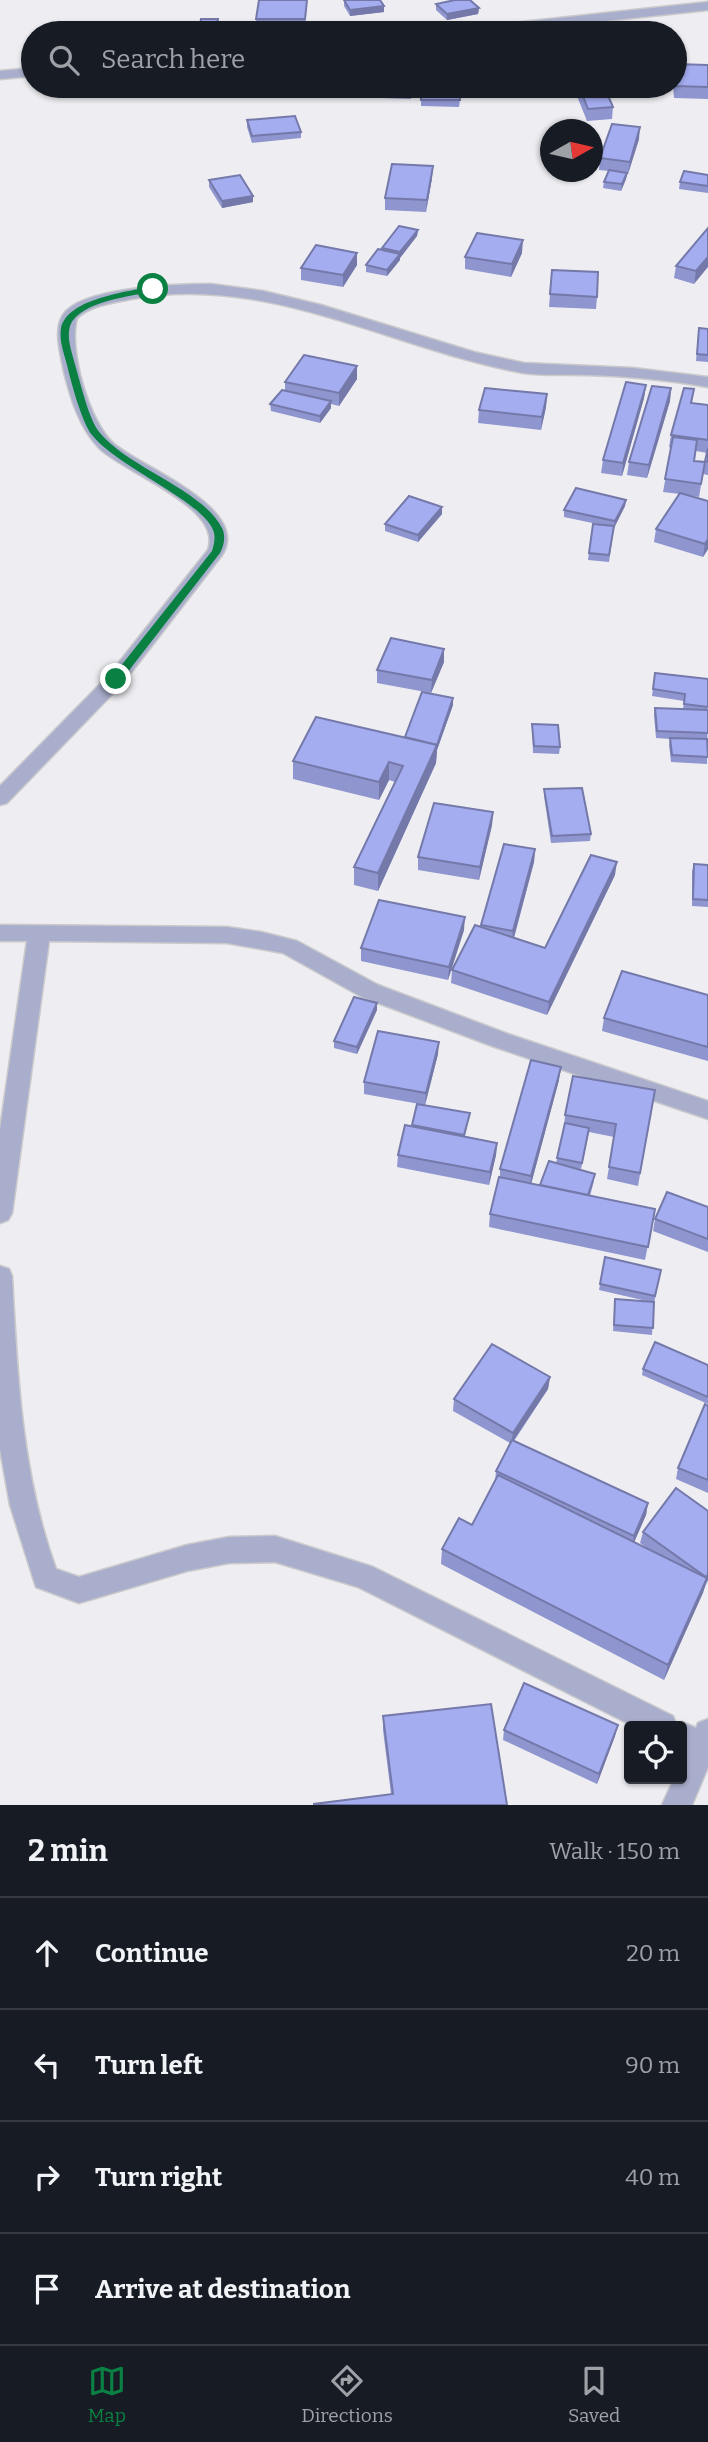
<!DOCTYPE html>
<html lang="en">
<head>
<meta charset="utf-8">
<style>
  :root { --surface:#171b24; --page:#20242c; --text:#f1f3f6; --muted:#9ea1a6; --line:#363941; --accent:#0b8043 }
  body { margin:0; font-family:Bitter,serif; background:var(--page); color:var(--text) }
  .controls { position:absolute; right:21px; bottom:21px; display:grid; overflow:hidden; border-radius:7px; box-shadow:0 2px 5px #0004 }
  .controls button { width:63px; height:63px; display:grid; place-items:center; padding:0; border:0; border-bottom:2px solid var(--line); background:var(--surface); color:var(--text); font:35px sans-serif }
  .compass { position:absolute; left:540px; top:119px; width:63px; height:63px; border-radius:50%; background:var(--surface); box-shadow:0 2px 5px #0004; rotate:82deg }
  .stop { position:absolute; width:21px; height:21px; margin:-16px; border:5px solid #0b8043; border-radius:50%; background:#fff }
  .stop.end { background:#0b8043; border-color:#fff; box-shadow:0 2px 7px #0008 }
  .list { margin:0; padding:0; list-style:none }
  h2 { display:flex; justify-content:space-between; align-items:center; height:91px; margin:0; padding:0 28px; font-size:30px }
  h2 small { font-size:23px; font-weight:400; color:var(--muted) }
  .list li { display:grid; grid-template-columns:46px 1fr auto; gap:21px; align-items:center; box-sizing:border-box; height:112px; padding:0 28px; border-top:2px solid var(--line) }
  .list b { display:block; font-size:26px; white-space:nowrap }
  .list em { font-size:23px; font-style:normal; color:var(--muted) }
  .icon { flex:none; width:38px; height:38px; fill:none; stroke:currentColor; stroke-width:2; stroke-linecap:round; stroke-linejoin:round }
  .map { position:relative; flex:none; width:708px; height:1805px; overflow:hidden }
  .search { position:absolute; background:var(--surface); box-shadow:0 2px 5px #0004; left:21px; right:21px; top:21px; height:77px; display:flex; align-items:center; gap:18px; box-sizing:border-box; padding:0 24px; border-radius:38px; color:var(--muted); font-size:26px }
  .sheet { height:539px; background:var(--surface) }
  nav { display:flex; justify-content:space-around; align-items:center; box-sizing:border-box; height:98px; border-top:2px solid var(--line); background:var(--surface); font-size:19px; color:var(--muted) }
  nav a { display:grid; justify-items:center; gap:4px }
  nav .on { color:var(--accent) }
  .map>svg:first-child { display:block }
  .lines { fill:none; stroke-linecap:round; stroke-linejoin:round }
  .street-casing { stroke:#cacacd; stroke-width:3 }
  .street { fill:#a9aecc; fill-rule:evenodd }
  .wall { fill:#8e95cf }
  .shaded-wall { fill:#7479a9 }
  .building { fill:#a5adf1; stroke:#7479a9; stroke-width:2 }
  .route { fill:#0b8043 }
</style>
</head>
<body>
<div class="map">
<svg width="708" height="1805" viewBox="0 0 708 1805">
  <rect width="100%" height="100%" fill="#eeeef2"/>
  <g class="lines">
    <defs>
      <g id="street">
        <path d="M708 2V10L491 33H452L458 29Z"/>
        <path d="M33 68V76L0 79V71Z"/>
        <path d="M211 284 263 291 321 305 474 352 524 363 633 368 708 377V387C668 380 627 376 587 375 566 374 544 376 523 373 392 349 267 273 131 299 112 303 92 305 77 318 68 350 89 421 113 443 140 467 252 508 222 555L123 683 7 803 0 805V786L109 675 208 550C224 507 124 473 99 448 79 427 71 399 64 372 61 355 53 330 63 315 81 287 179 284 211 284Z"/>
        <path d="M0 925 227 927 261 932 297 941 378 985 508 1034 708 1101V1119L492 1046 362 997 283 953 227 943 49 941 12 1213 8 1220 0 1223V1130L27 941H0Z"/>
        <path d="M0 1266 9 1269 12 1276C17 1375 22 1475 56 1569L79 1577 187 1545 229 1537 275 1536 373 1567 673 1716 676 1724 682 1722 696 1728 698 1723 708 1719V1767L692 1805H662L674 1779H682V1760L685 1753 682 1751V1726H633L358 1587 275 1562 229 1563 187 1571 79 1603 36 1587 10 1505 0 1449Z"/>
      </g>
    </defs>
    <use href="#street" class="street-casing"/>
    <use href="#street" class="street"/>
  </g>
  <g class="wall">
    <path d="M307 0 305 31 257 30 256 19Z"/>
    <path d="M344 0 384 6V12L350 16 344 6Z"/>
    <path d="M436 4 479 8 478 14 447 20 436 10Z"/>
    <path d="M218 19 217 31H200V25Z"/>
    <path d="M675 64 708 65V99L674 98 673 86H675Z"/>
    <path d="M573 86H604L613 107 612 119 587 121Z"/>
    <path d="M413 90 411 99 383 98V91Z"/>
    <path d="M421 91 460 100 459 107 421 106Z"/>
    <path d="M247 120 301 132V138L252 143 247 127Z"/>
    <path d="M639 139 628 174H627L626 179 621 191 603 188 604 182 609 171 599 170 600 158Z"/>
    <path d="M708 175V193L679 189 680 182Z"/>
    <path d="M432 178 426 212 385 210V198Z"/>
    <path d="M209 180 253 202 222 208 209 187Z"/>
    <path d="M708 228 694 284 674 278 676 266Z"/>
    <path d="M418 230 417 236 400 258V260L387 276 366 272V265L382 250V248Z"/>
    <path d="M357 253V265L343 287 301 280V268Z"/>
    <path d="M522 253 511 277 465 269V257Z"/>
    <path d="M552 270 597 297 596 309 549 307Z"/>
    <path d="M699 328 708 329V362L696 361Z"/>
    <path d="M357 379 339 406 331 404V408L320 423 271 411 270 404 285 391V382Z"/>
    <path d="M646 385 644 398 622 476 601 473 603 460Z"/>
    <path d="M671 388 670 401 647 478 627 475 629 462Z"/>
    <path d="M547 394 546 407 541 430 478 423 479 410Z"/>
    <path d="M692 403 708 405V475L703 474 707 453 696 451 694 461 705 462 699 497 687 495 708 501V549L703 557 654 542 656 529 680 494 663 492 671 448 669 447 671 435Z"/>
    <path d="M626 500 625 506 614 528 609 562 588 560 593 524H597L564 517V510Z"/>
    <path d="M442 514 418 542 385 531V524Z"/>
    <path d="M444 662 431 693 377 683V670Z"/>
    <path d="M655 673 708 679 707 764 671 762 669 745 670 739 656 738 654 715 655 708 683 709 684 701 652 696Z"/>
    <path d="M453 698V705L437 750 436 763 378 891 354 885V867L395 782 389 780 379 800 293 779V761L405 737Z"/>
    <path d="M532 724 560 747 559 754 533 753Z"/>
    <path d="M544 789 591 834 590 841 551 843 544 796Z"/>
    <path d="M493 812 492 825 479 880 418 870V857Z"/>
    <path d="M535 849 534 862 514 938 545 948 615 875 547 1015 451 983 452 970 481 927V925Z"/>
    <path d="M694 864 708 865V907L692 906V871Z"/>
    <path d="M464 930 448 980 361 961V948Z"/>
    <path d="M708 995V1061L602 1031 604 1018Z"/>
    <path d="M377 1010 357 1054 334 1048V1041Z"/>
    <path d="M438 1054 425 1105 364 1094V1082Z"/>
    <path d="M559 1080 531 1184 540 1185 556 1163 564 1128 565 1115 655 1090 638 1186 607 1179 614 1137 589 1132 581 1169 569 1167 594 1181 590 1196 655 1209 645 1260 489 1227 490 1214 500 1177V1169Z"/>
    <path d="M417 1104 470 1113 465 1136 497 1143 496 1155 489 1185 397 1167 398 1155 412 1126Z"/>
    <path d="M708 1207V1252L653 1231 655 1219Z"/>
    <path d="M605 1257 661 1270 654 1303 652 1335 613 1331 615 1299 651 1302 599 1290Z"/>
    <path d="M708 1365V1404L642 1375 643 1369Z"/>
    <path d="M550 1377 548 1389 514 1441 648 1503 646 1515 634 1542 651 1551 640 1543 643 1532 708 1511V1580L664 1680 441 1564 442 1549 472 1525 495 1481 496 1471 510 1443 453 1411 454 1399Z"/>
    <path d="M708 1406V1493L676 1479 678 1468Z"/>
    <path d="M383 1716 507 1805 391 1794 383 1730Z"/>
    <path d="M504 1730 615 1736 597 1784 503 1740Z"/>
  </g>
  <g class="shaded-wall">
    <path d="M384 6V12L350 16V10Z"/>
    <path d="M479 8 478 14 447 20V14Z"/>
    <path d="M640 127 639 139 628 174 630 162Z"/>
    <path d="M433 166 432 178 426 212 427 200Z"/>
    <path d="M627 173 626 179 621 191 622 184Z"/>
    <path d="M253 196V202L222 208V201Z"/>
    <path d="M418 230 417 236 400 258V260L387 276V270L400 254V252Z"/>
    <path d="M523 240 522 253 511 277 512 264Z"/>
    <path d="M357 253V265L343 287V275Z"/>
    <path d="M708 257V267L694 284 696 271Z"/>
    <path d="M357 366V379L339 406V393Z"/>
    <path d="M646 385 644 398 622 476 623 463Z"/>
    <path d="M671 388 670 401 647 478 649 465Z"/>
    <path d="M547 394 546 407 541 430 542 417Z"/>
    <path d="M331 401V408L320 423V416Z"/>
    <path d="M626 500 625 506 614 528 609 562 615 521Z"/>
    <path d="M442 507V514L418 542V535Z"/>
    <path d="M708 539V549L703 557 705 544Z"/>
    <path d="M444 649V662L431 693 432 680Z"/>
    <path d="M453 698V705L437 750 436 763 378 891V873Z"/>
    <path d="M389 762V780L379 800V782Z"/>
    <path d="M493 812 492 825 479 880 480 867Z"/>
    <path d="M535 849 534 862 512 944 513 931Z"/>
    <path d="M617 862 615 875 547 1015 549 1002Z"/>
    <path d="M465 917 464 930 448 980 449 967Z"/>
    <path d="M377 1003V1010L357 1054V1047Z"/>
    <path d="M439 1042 438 1054 425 1105 426 1093Z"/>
    <path d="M561 1067 559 1080 530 1188 531 1176Z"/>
    <path d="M497 1143 496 1155 489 1185 490 1172Z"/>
    <path d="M550 1377 548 1389 511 1444 513 1433Z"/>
    <path d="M648 1503 646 1515 632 1547 634 1536Z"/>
    <path d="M708 1574V1580L706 1583 703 1593 664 1680 668 1665Z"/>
    <path d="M618 1725 615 1736 597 1784 599 1774Z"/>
  </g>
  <g class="building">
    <path d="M259 0H307L305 19H256Z"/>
    <path d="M344 0H380L384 6 350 10Z"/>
    <path d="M455 0H470L479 8 447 14 436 4Z"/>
    <path d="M201 19H218L217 25H200Z"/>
    <path d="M675 64 708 65V87L675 86Z"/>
    <path d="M384 86H413L412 93 383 91Z"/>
    <path d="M579 86H604L613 107 588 109Z"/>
    <path d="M421 91 459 92 460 100H421Z"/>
    <path d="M295 116 301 132 252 136 247 120Z"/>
    <path d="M612 124 640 127 630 162 600 158Z"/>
    <path d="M557 127 576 129 556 130Z"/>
    <path d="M392 164 433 166 427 200 385 198Z"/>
    <path d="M609 170 627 173 622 184 604 182Z"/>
    <path d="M684 171 708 175V186L680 182Z"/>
    <path d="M240 175 253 196 222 201 209 180Z"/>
    <path d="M399 226 418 230 400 252 382 248Z"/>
    <path d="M708 228V257L696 271 676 266Z"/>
    <path d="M477 233 523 240 512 264 465 257Z"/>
    <path d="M316 245 357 253 343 275 301 268Z"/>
    <path d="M378 249 400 254 387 270 366 265Z"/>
    <path d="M552 270 598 272 597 297 550 294Z"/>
    <path d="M699 328 708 329V355L697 354Z"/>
    <path d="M304 355 357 366 339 393 285 382Z"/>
    <path d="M626 382 646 385 623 463 603 460Z"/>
    <path d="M652 386 671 388 649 465 629 462Z"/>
    <path d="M485 388 547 394 542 417 479 410Z"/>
    <path d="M684 388 694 389 691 403 708 405V440L671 435Z"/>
    <path d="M282 390 331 401 320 416 270 404Z"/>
    <path d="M673 437 697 440 694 461 705 462 701 484 665 479Z"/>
    <path d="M708 448V462L705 461Z"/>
    <path d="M576 488 626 500 615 521 564 510Z"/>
    <path d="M680 493 708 501V539L705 544 656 529Z"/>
    <path d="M409 496 442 507 418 535 385 524Z"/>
    <path d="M593 524 614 526 609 555 589 553Z"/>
    <path d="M391 638 444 649 432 680 377 670Z"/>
    <path d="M655 673 708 679V707L684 704 685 694 653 689Z"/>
    <path d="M422 692 453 698 437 745 405 737Z"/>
    <path d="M655 708 708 710V733L657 731Z"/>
    <path d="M316 717 437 745 378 873 354 867 403 766 389 762 379 782 293 761Z"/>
    <path d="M532 724 558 725 560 747 534 746Z"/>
    <path d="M670 738 707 739 708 757 672 755Z"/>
    <path d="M582 788 591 834 552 836 544 789Z"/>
    <path d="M434 803 493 812 480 867 418 857Z"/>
    <path d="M504 844 535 849 513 931 481 925Z"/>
    <path d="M591 855 617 862 549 1002 452 970 475 925 545 948Z"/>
    <path d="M694 864 708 865V900L693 899Z"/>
    <path d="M379 900 465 917 449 967 361 948Z"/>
    <path d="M622 971 708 995V1047L604 1018Z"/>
    <path d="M354 997 377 1003 357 1047 334 1041Z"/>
    <path d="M378 1031 439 1042 426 1093 364 1082Z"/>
    <path d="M531 1060 561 1067 531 1176 500 1169Z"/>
    <path d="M573 1076 655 1090 640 1173 609 1167 616 1124 565 1115Z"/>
    <path d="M417 1104 470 1113 464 1135 412 1125Z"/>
    <path d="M565 1123 589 1128 582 1163 557 1158Z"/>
    <path d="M405 1125 497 1143 490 1172 398 1155Z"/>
    <path d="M549 1161 595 1174 588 1195 540 1185Z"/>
    <path d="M499 1177 655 1209 648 1247 490 1214Z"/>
    <path d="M667 1192 708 1207V1239L655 1219Z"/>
    <path d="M605 1257 661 1270 655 1296 600 1284Z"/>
    <path d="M615 1299 654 1302 653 1328 614 1325Z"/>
    <path d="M655 1342 708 1365V1397L643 1369Z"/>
    <path d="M492 1344 550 1377 513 1433 454 1399Z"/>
    <path d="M705 1404 708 1406V1480L678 1468Z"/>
    <path d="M512 1440 648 1503 634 1536 496 1471Z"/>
    <path d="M498 1475 707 1578 668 1665 442 1549 459 1518 472 1525Z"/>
    <path d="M676 1488 708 1511V1574L706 1577 643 1532Z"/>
    <path d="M524 1683 618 1725 599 1774 504 1730Z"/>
    <path d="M491 1704 507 1805H314V1804L393 1794 383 1716Z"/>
  </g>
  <path class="route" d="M153 286 156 291C133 296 79 301 70 326 66 339 73 355 76 368 81 385 89 420 100 433 129 468 203 490 222 528 226 536 224 546 220 553L120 682 116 683 111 679 112 677 212 551C214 544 216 537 213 530 202 501 116 466 92 435 82 423 71 382 67 365 64 353 59 341 61 328 68 298 128 292 153 286Z"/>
</svg>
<div class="controls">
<button><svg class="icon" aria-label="locate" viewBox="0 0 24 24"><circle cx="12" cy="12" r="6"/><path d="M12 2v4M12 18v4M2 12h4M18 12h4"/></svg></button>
</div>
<svg class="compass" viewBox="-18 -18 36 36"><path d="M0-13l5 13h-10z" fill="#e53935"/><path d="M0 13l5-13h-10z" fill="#9ea1a6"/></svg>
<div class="stop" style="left:153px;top:289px"></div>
<div class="stop end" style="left:116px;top:679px"></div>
<div class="search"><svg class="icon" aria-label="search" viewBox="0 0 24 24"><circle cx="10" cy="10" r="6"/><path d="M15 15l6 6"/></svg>Search here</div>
</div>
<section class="sheet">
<h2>2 min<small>Walk · 150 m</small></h2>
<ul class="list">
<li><svg class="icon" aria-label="ahead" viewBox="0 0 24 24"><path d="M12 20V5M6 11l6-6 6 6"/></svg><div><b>Continue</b></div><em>20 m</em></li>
<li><svg class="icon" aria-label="left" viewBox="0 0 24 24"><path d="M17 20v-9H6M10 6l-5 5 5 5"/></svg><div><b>Turn left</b></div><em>90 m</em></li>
<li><svg class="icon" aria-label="right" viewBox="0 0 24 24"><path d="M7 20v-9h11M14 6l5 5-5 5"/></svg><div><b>Turn right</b></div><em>40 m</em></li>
<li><svg class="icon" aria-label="arrive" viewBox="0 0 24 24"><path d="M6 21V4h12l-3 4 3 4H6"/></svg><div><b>Arrive at destination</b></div></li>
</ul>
</section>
<nav>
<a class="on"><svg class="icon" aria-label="map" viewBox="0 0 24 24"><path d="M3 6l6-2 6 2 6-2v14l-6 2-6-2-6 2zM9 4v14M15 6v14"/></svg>Map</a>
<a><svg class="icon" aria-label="directions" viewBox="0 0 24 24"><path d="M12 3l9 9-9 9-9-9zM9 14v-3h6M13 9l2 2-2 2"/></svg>Directions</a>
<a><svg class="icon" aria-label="saved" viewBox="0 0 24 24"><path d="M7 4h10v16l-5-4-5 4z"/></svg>Saved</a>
</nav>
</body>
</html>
